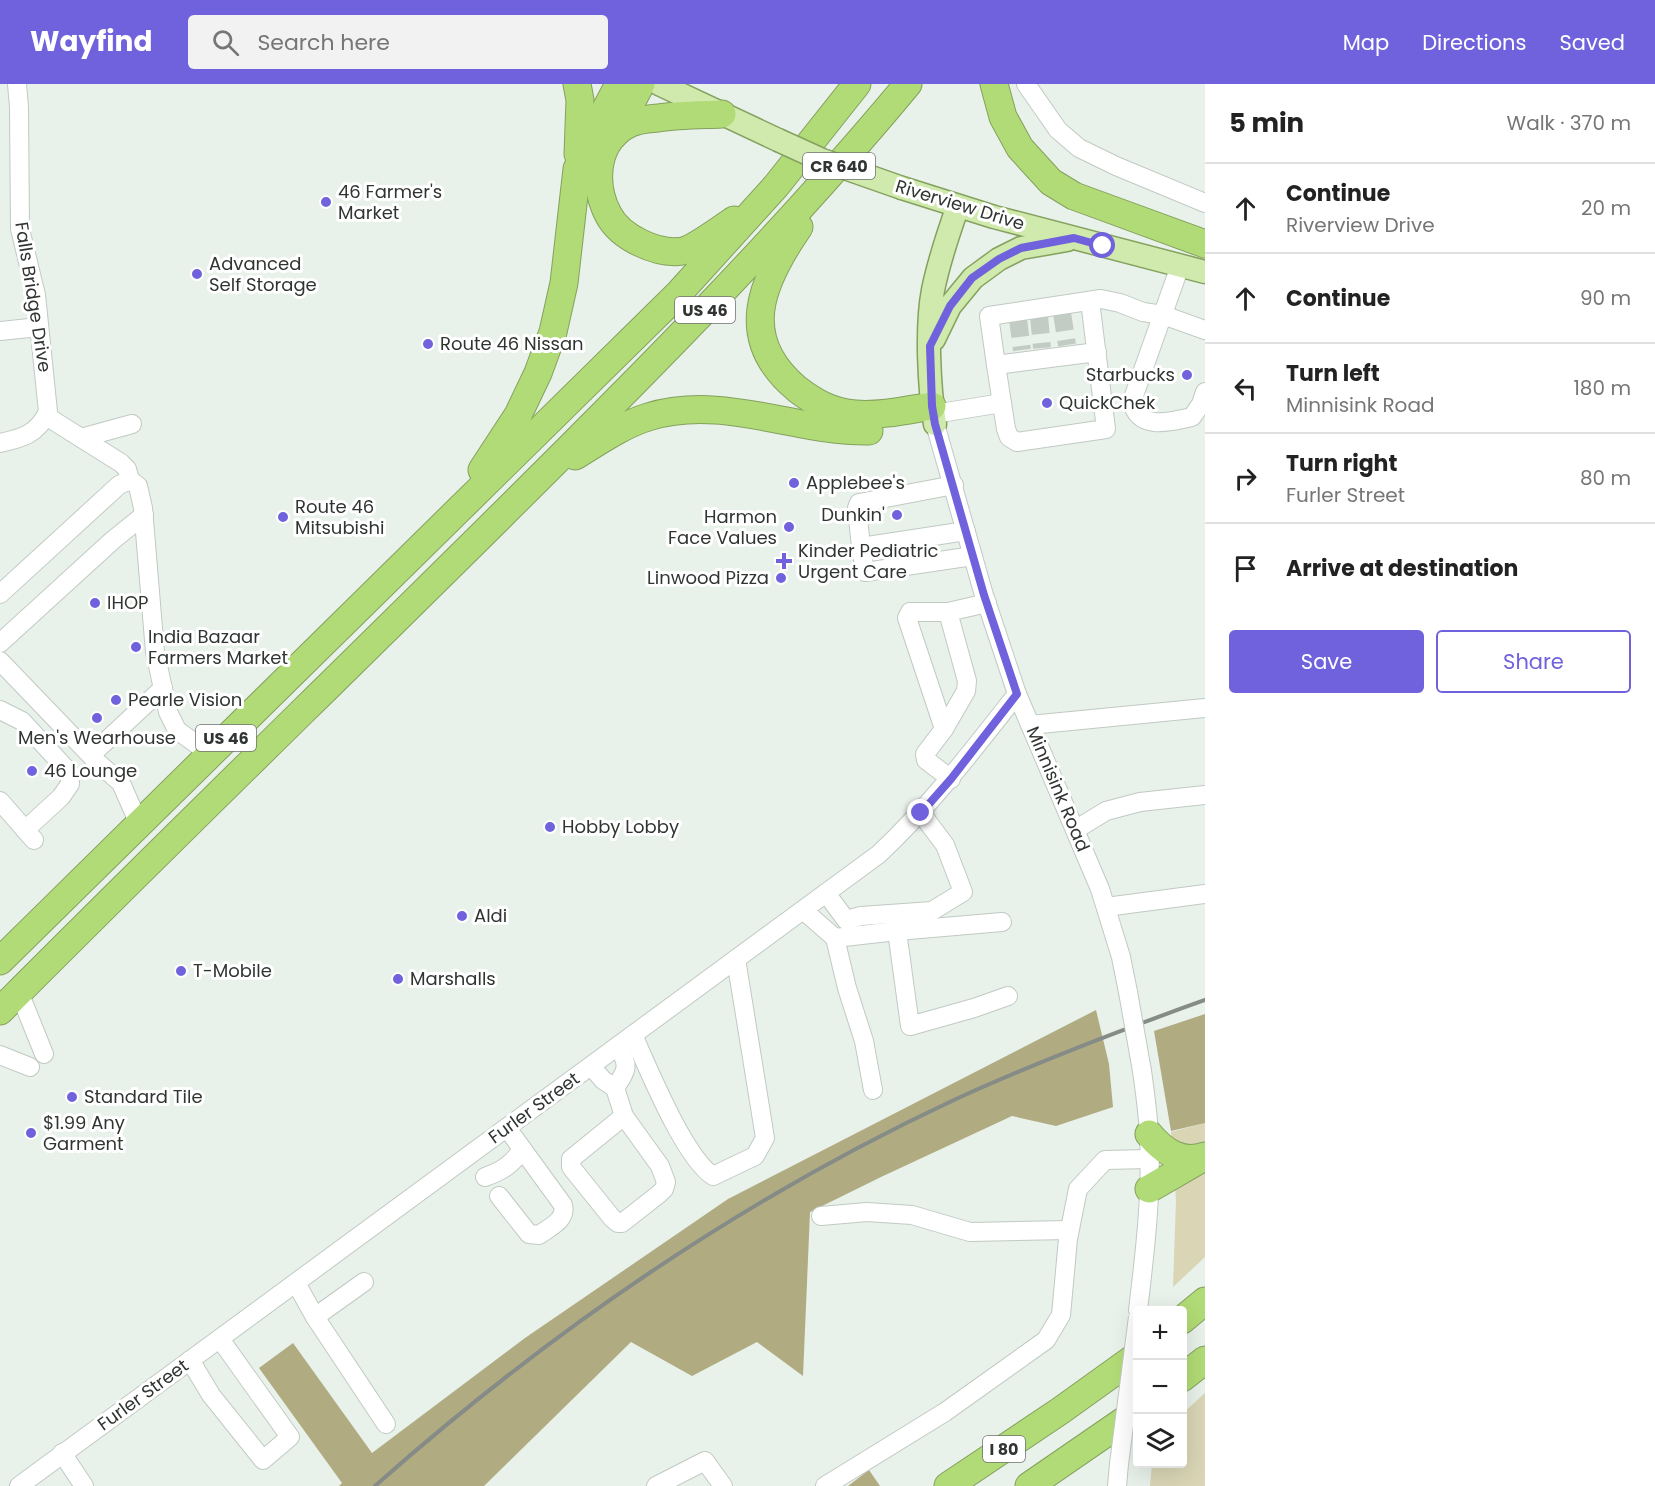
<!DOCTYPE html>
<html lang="en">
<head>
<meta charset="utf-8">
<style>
  :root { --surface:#fff; --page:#f2f2f2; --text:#222; --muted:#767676; --line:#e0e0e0; --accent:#7062dc }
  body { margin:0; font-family:Poppins,sans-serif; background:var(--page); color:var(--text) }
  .controls { position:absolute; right:18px; bottom:18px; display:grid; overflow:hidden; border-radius:6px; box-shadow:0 6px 24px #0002 }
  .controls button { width:54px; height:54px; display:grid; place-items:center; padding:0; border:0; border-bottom:2px solid var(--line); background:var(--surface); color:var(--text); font:30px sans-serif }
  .stop { position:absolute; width:18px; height:18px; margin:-14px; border:4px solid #7062dc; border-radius:50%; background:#fff }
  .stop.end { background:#7062dc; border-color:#fff; box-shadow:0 2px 6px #0008 }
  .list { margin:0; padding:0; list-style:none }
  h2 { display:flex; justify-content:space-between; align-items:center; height:78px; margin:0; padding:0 24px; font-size:26px }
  h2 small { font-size:20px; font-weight:400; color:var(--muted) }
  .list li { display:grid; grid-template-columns:39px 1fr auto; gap:18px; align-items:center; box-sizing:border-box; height:90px; padding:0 24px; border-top:2px solid var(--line) }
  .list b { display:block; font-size:22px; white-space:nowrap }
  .list p { margin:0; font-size:20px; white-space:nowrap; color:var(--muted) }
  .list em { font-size:20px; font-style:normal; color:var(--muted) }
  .actions { display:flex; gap:12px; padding:18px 24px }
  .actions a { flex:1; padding:14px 0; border:2px solid var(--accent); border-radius:6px; text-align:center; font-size:21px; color:var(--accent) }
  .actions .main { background:var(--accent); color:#fff }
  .icon { flex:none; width:33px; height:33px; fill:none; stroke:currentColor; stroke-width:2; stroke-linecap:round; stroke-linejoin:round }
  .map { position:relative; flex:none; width:1205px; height:1402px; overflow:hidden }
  header { display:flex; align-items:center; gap:36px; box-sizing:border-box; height:84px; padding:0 30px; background:var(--accent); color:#fff }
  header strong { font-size:28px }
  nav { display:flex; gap:33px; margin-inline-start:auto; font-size:21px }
  .search { width:420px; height:54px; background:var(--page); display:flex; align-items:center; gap:15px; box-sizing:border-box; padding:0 21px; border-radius:6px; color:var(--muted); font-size:22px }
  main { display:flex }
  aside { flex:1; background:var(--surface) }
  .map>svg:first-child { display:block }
  .green { fill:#d9d5b5 }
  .forest { fill:#b0ab80 }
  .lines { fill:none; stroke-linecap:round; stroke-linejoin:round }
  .minor-tunnel { stroke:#c3cbc5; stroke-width:18; stroke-dasharray:18 9; stroke-linecap:butt }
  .minor-casing { stroke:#c0cac3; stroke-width:20 }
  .major-casing { stroke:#84a15e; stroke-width:25 }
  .highway-casing { stroke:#84a15e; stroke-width:29 }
  .minor { stroke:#fff; stroke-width:18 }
  .major { stroke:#d0e9ad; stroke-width:22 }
  .highway { stroke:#b1db76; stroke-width:27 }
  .rail { stroke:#858b86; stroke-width:4 }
  .minor-bridge-casing { stroke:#c0cac3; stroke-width:20; stroke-linecap:butt }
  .major-bridge-casing { stroke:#84a15e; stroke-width:25; stroke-linecap:butt }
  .minor-bridge { stroke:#fff; stroke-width:18 }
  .major-bridge { stroke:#d0e9ad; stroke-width:22 }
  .route { stroke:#7062dc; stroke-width:8 }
  .poi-dot { fill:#7062dc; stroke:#fff; stroke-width:2 }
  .labels { text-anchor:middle; stroke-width:6; stroke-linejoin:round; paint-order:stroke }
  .shield { fill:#fff; stroke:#6f7270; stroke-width:1.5 }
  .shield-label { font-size:16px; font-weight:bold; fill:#313532 }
  .poi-label { font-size:18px; fill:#313532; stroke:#fff; text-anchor:start }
  .street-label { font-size:18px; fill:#313532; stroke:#fff }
</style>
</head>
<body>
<header>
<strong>Wayfind</strong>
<div class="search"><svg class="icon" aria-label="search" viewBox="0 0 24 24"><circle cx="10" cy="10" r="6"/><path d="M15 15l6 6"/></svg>Search here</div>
<nav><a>Map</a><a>Directions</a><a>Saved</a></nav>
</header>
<main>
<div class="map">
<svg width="1205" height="1402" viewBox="0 0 1205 1402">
  <rect width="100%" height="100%" fill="#e8f1ea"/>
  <g class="green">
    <path d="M1205 1039V1173L1173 1203 1176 1116 1171 1048Z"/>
    <path d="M1205 1309V1402H1150L1152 1380H1182L1183 1329Z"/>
  </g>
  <g class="forest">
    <path d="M1096 926 1109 980 1113 1023 1056 1042 1012 1032 881 1093 810 1128 803 1292 757 1258 692 1292 631 1258 484 1402H339L342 1399 259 1284 293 1259 372 1369 525 1254 728 1115Z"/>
    <path d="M1205 930V1039L1171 1047 1154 947Z"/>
    <path d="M869 1386 880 1402H848Z"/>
  </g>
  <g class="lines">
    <g class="minor-tunnel">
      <path d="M1062 229 1067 261"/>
      <path d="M1039 232 1042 264"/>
      <path d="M1018 235 1022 266"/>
    </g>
    <defs>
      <g id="minor">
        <path d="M1026 0 1058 46 1079 64 1116 82 1205 119"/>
        <path d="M1180 182 1132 317C1138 347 1170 338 1192 333L1201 320 1205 308"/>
        <path d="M0 247 39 243"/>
        <path d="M1097 268 996 281 989 232 1101 215 1120 219 1143 228 1163 231 1205 246"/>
        <path d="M996 281 1006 345 1009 353 1017 358 1106 345 1090 217"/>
        <path d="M934 330 1002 319"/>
        <path d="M46 332 121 379 127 385 130 396"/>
        <path d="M935 340 984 511 1017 610 1100 805 1121 873 1128 908"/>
        <path d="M81 354 132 340"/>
        <path d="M0 359C23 354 37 350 48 328L36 211 20 145 19 23 17 0"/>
        <path d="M954 401 859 419 857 424 861 463 966 447"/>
        <path d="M861 463 865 488 973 472"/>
        <path d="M0 510 119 401 130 396 138 402 143 424 155 568 168 628 177 646 210 670"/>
        <path d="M0 559 113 456 144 431"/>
        <path d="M0 577 97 678 121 699 139 740"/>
        <path d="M0 626 22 637 70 689V700L61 713 25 746"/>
        <path d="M1030 641 1205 624"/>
        <path d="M944 645 966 607 967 597 948 528"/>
        <path d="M91 671 163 604"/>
        <path d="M951 695 926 676 925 670 944 645 907 534 910 528H948L987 519"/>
        <path d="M0 717 34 756"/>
        <path d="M1075 746 1106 727 1140 718 1205 711"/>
        <path d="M826 809 846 836 861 832 932 827 963 808 945 761 921 729"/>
        <path d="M1106 823 1205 810"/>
        <path d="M803 826 835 854 847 904 864 957 873 1006"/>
        <path d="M897 847 1002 838"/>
        <path d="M835 854 897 847 910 942 974 924 1008 912"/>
        <path d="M19 908 44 970"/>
        <path d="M633 951C649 986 684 1073 713 1092L755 1072 765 1054 736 875"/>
        <path d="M0 971 30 983"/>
        <path d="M591 982 603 996 615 1004C627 986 630 982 618 962"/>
        <path d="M615 1004 624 1032 660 1082 666 1098 664 1105 659 1110 622 1139H618L612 1134 571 1083V1075L624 1032"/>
        <path d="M485 1093C502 1087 513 1080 522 1065"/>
        <path d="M499 1112 529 1150 539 1151C550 1143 567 1136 563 1121L507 1044"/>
        <path d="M821 1132 867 1128 912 1131 970 1148 1069 1146"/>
        <path d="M296 1199 315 1233 364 1198"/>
        <path d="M1138 1226C1145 1168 1152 1110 1149 1051 1148 1030 1145 1008 1142 987"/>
        <path d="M315 1233 386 1340"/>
        <path d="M190 1276 211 1311 263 1376 290 1353 220 1255"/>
        <path d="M62 1369 84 1402"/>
        <path d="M19 1402 879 770C931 721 973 666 1017 610"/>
        <path d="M656 1402 705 1377 723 1402"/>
        <path d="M825 1402 945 1328 1046 1256 1061 1231 1068 1155 1078 1105 1105 1076 1150 1075"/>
        <path d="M1117 1402 1119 1380"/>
      </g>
      <g id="major">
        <path d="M659 0 778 56"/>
        <path d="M902 104 994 133 1205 188"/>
        <path d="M934 255 950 222 973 194 999 175 1021 164 1067 156"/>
        <path d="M935 340C929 303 926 243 933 206 939 177 948 150 958 122"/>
      </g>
      <g id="highway">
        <path d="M577 0 580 16 578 70"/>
        <path d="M994 0 1003 33 1020 64 1051 98 1074 112 1205 160"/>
        <path d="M722 30C700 31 679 31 658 34 648 35 640 35 631 39 595 55 592 99 608 130 620 154 658 171 683 167 693 165 724 143 734 136"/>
        <path d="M614 51 641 0"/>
        <path d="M799 143C761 198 736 254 797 305 815 319 832 328 855 330 881 332 907 326 932 322"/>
        <path d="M575 372C598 358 622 341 648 333 723 310 794 348 869 347"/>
        <path d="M482 386 518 331 538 289 553 248 564 199 577 85 588 59 619 0"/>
        <path d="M0 877 679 209 776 102 857 0"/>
        <path d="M0 927C170 756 344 588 515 418 651 283 786 147 908 0"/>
        <path d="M1149 1050C1164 1068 1182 1080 1205 1072"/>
        <path d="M1149 1105 1204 1073"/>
        <path d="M1182 1236 1205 1217"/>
        <path d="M1182 1294 1205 1276"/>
        <path d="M948 1402 1060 1327 1138 1271"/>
        <path d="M1029 1402 1138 1327"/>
      </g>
    </defs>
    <use href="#minor" class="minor-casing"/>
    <use href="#major" class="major-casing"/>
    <use href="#highway" class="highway-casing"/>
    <use href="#minor" class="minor"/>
    <use href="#major" class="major"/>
    <use href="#highway" class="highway"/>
    <path class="rail" d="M375 1402C550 1247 744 1114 956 1015 1037 978 1121 946 1205 916"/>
    <defs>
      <g id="minor-bridge">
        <path d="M1128 908 1142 987"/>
        <path d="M1119 1380 1138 1233"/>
      </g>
      <path id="major-bridge" d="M778 56 822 76 902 104"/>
    </defs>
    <use href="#minor-bridge" class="minor-bridge-casing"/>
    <use href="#major-bridge" class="major-bridge-casing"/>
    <use href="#minor-bridge" class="minor-bridge"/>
    <use href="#major-bridge" class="major-bridge"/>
  </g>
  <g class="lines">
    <path class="route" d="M921 729 951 695 1017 610 984 511 935 340 932 322 930 262 950 222 972 194 999 175 1021 164 1074 154 1103 162"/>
  </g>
  <g class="poi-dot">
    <circle cx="326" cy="118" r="6"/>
    <circle cx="197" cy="190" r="6"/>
    <circle cx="428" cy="260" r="6"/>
    <circle cx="1187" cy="291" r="6"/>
    <circle cx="1047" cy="319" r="6"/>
    <circle cx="794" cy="399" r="6"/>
    <circle cx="897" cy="431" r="6"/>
    <circle cx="283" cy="433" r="6"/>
    <circle cx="789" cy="443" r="6"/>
    <path d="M781 468h6v6h6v6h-6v6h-6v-6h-6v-6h6z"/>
    <circle cx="781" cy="494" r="6"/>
    <circle cx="95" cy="519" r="6"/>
    <circle cx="136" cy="563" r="6"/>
    <circle cx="116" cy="616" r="6"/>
    <circle cx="97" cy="634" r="6"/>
    <circle cx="32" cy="687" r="6"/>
    <circle cx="550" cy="743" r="6"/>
    <circle cx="462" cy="832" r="6"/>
    <circle cx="181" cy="887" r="6"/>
    <circle cx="398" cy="895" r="6"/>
    <circle cx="72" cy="1013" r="6"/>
    <circle cx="31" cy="1049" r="6"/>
  </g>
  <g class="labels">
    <g class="shield">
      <rect x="803" y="69" width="72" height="26" rx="4.5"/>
      <rect x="675" y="213" width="60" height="26" rx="4.5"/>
      <rect x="196" y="641" width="60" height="26" rx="4.5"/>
      <rect x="983" y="1352" width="42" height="26" rx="4.5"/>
    </g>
    <g class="shield-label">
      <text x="839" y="88">CR 640</text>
      <text x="705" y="232">US 46</text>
      <text x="226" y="660">US 46</text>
      <text x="1004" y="1371">I 80</text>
    </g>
    <g class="poi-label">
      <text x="338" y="114">46 Farmer's<tspan x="338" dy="21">Market</tspan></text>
      <text x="209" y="186">Advanced<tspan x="209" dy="21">Self Storage</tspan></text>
      <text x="440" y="266">Route 46 Nissan</text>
      <text x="1175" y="297" text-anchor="end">Starbucks</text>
      <text x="1059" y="325">QuickChek</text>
      <text x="806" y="405">Applebee's</text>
      <text x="295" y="429">Route 46<tspan x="295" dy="21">Mitsubishi</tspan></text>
      <text x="885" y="437" text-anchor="end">Dunkin'</text>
      <text x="777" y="439" text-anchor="end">Harmon<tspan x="777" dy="21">Face Values</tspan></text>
      <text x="798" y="473">Kinder Pediatric<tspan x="798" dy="21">Urgent Care</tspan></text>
      <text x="769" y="500" text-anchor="end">Linwood Pizza</text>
      <text x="107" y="525">IHOP</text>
      <text x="148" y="559">India Bazaar<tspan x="148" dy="21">Farmers Market</tspan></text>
      <text x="128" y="622">Pearle Vision</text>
      <text x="97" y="660" text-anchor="middle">Men's Wearhouse</text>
      <text x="44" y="693">46 Lounge</text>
      <text x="562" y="749">Hobby Lobby</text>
      <text x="474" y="838">Aldi</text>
      <text x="193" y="893">T-Mobile</text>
      <text x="410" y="901">Marshalls</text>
      <text x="84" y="1019">Standard Tile</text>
      <text x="43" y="1045">$1.99 Any<tspan x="43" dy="21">Garment</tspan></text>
    </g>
    <g class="street-label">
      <text transform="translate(960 121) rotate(17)" y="6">Riverview Drive</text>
      <text transform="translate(33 213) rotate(81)" y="6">Falls Bridge Drive</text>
      <text transform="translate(1058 705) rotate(67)" y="6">Minnisink Road</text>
      <text transform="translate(534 1024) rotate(-36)" y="6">Furler Street</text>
      <text transform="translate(143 1311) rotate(-36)" y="6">Furler Street</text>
    </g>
  </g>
</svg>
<div class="controls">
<button>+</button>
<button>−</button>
<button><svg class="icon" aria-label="layers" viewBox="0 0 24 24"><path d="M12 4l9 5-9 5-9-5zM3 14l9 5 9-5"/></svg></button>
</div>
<div class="stop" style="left:1103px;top:162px"></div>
<div class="stop end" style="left:921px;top:729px"></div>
</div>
<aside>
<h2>5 min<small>Walk · 370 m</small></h2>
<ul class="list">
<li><svg class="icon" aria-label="ahead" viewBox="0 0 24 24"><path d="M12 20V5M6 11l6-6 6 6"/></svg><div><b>Continue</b><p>Riverview Drive</p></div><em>20 m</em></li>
<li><svg class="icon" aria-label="ahead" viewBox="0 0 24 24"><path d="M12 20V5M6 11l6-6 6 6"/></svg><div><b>Continue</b></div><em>90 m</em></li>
<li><svg class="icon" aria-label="left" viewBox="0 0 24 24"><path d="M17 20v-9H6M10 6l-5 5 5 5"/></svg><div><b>Turn left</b><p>Minnisink Road</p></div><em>180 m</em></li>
<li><svg class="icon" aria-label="right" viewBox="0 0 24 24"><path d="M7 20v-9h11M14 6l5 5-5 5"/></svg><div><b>Turn right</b><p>Furler Street</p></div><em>80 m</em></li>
<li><svg class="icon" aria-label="arrive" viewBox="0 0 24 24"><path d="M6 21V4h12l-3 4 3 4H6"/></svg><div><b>Arrive at destination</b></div></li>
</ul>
<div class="actions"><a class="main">Save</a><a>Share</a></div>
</aside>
</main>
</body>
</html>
